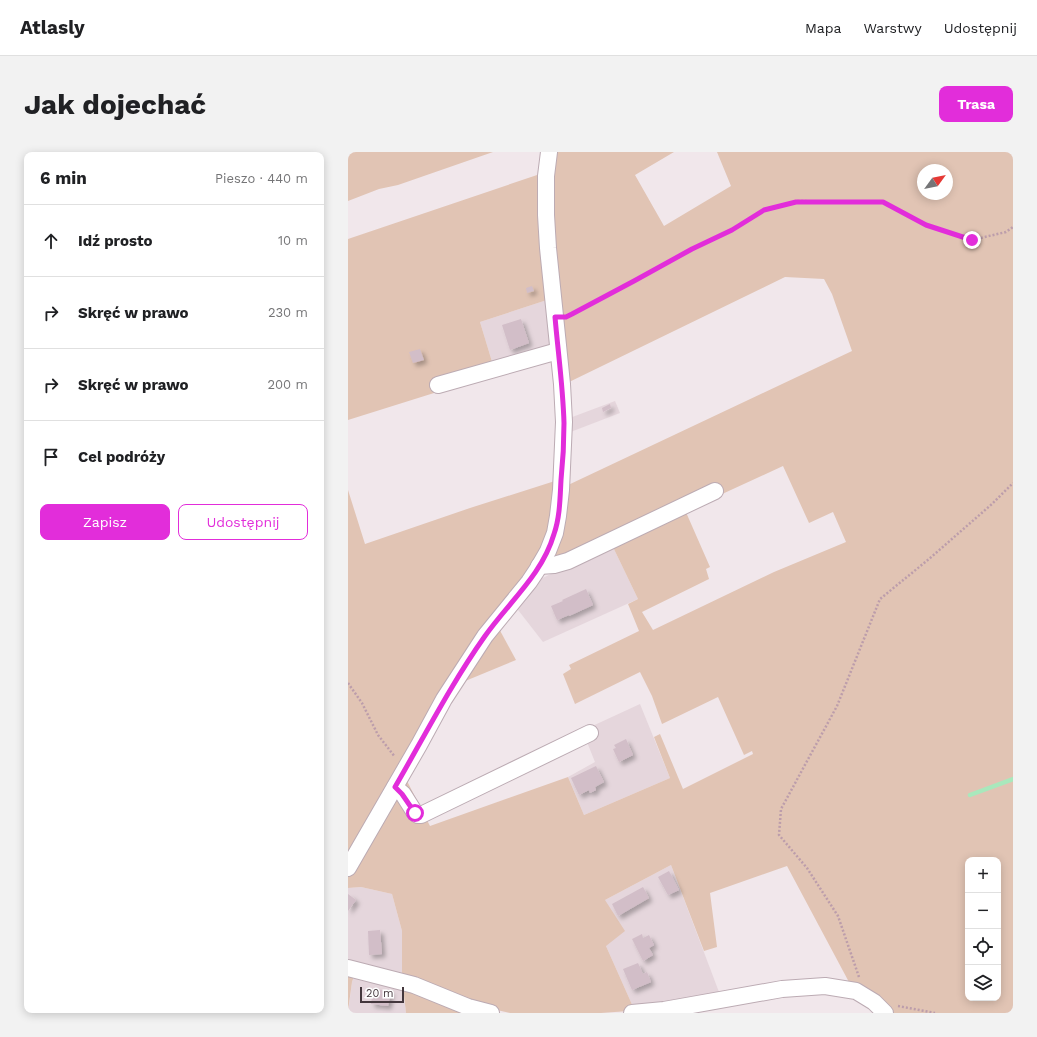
<!DOCTYPE html>
<html lang="pl">
<head>
<meta charset="utf-8">
<style>
  :root { --surface:#fff; --page:#f2f2f2; --text:#202124; --muted:#757577; --line:#e0e0e0; --accent:#e22dda }
  body { margin:0; font-family:"Work Sans",sans-serif; background:var(--page); color:var(--text) }
  .controls { position:absolute; right:12px; bottom:12px; display:grid; overflow:hidden; border-radius:8px; box-shadow:0 2px 10px #0003 }
  .controls button { width:36px; height:36px; display:grid; place-items:center; padding:0; border:0; border-bottom:1px solid var(--line); background:var(--surface); color:var(--text); font:20px sans-serif }
  .compass { position:absolute; left:569px; top:12px; width:36px; height:36px; border-radius:50%; background:var(--surface); box-shadow:0 2px 10px #0003; rotate:57deg }
  .scale { position:absolute; left:12px; bottom:10px; width:44px; box-sizing:border-box; padding-left:4px; border:2px solid #44373d; border-top:0; font-size:11px; line-height:14px; white-space:nowrap; color:#44373d; -webkit-text-stroke:3px #fff; paint-order:stroke }
  .stop { position:absolute; width:12px; height:12px; margin:-9px; border:3px solid #e22dda; border-radius:50%; background:#fff }
  .stop.end { background:#e22dda; border-color:#fff; box-shadow:0 1px 4px #0008 }
  .list { margin:0; padding:0; list-style:none }
  h2 { display:flex; justify-content:space-between; align-items:center; height:52px; margin:0; padding:0 16px; font-size:17px }
  h2 small { font-size:13px; font-weight:400; color:var(--muted) }
  .list li { display:grid; grid-template-columns:26px 1fr auto; gap:12px; align-items:center; box-sizing:border-box; height:72px; padding:0 16px; border-top:1px solid var(--line) }
  .list b { display:block; font-size:15px; white-space:nowrap }
  .list em { font-size:13px; font-style:normal; color:var(--muted) }
  .actions { display:flex; gap:8px; padding:12px 16px }
  .actions a { flex:1; padding:9px 0; border:1px solid var(--accent); border-radius:8px; text-align:center; font-size:14px; color:var(--accent) }
  .actions .main { background:var(--accent); color:#fff }
  .icon { flex:none; width:22px; height:22px; fill:none; stroke:currentColor; stroke-width:2; stroke-linecap:round; stroke-linejoin:round }
  .map { position:relative; flex:none; width:665px; height:861px; overflow:hidden; border-radius:8px }
  header { display:flex; align-items:center; gap:24px; box-sizing:border-box; height:56px; padding:0 20px; background:var(--surface); border-bottom:1px solid var(--line) }
  header strong { font-size:19px }
  nav { display:flex; gap:22px; margin-inline-start:auto; font-size:14px }
  .intro { display:flex; align-items:center; justify-content:space-between; box-sizing:border-box; height:96px; padding:0 24px }
  h1 { margin:0; font-size:28px }
  .button { padding:10px 18px; border-radius:8px; background:var(--accent); color:#fff; font-size:14px; font-weight:700 }
  main { display:flex; gap:24px; padding:0 24px }
  aside { flex:1; background:var(--surface); border-radius:8px; box-shadow:0 2px 10px #0003 }
  .map>svg:first-child { display:block }
  .residential { fill:#e5d6dc }
  .green { fill:#e1c4b4; fill-rule:evenodd }
  .lines { fill:none; stroke-linecap:round; stroke-linejoin:round }
  .stream { stroke:#a9e8bc; stroke-width:4.5 }
  .building { fill:#d2bec8; filter:url(#shadow) }
  .minor-casing { stroke:#bcabb3; stroke-width:18 }
  .path { stroke:#bc9dab; stroke-width:2.5; stroke-dasharray:2 2; stroke-linecap:butt }
  .minor { stroke:#fff; stroke-width:16 }
  .route { stroke:#e22dda; stroke-width:5 }
</style>
</head>
<body>
<header>
<strong>Atlasly</strong>
<nav><a>Mapa</a><a>Warstwy</a><a>Udostępnij</a></nav>
</header>
<div class="intro"><h1>Jak dojechać</h1><a class="button">Trasa</a></div>
<main>
<aside>
<h2>6 min<small>Pieszo · 440 m</small></h2>
<ul class="list">
<li><svg class="icon" aria-label="ahead" viewBox="0 0 24 24"><path d="M12 20V5M6 11l6-6 6 6"/></svg><div><b>Idź prosto</b></div><em>10 m</em></li>
<li><svg class="icon" aria-label="right" viewBox="0 0 24 24"><path d="M7 20v-9h11M14 6l5 5-5 5"/></svg><div><b>Skręć w prawo</b></div><em>230 m</em></li>
<li><svg class="icon" aria-label="right" viewBox="0 0 24 24"><path d="M7 20v-9h11M14 6l5 5-5 5"/></svg><div><b>Skręć w prawo</b></div><em>200 m</em></li>
<li><svg class="icon" aria-label="arrive" viewBox="0 0 24 24"><path d="M6 21V4h12l-3 4 3 4H6"/></svg><div><b>Cel podróży</b></div></li>
</ul>
<div class="actions"><a class="main">Zapisz</a><a>Udostępnij</a></div>
</aside>
<div class="map">
<svg width="665" height="861" viewBox="0 0 665 861">
  <defs>
    <filter id="shadow"><feDropShadow dx="3.5" dy="3.5" stdDeviation="2" flood-color="#0004"/></filter>
  </defs>
  <rect width="100%" height="100%" fill="#f1e7eb"/>
  <g class="residential">
    <path d="M202 147 206 196 145 213 132 170Z"/>
    <path d="M267 249 272 261 220 281 219 267Z"/>
    <path d="M264 393 290 447 195 490 167 454 186 430Z"/>
    <path d="M292 552 322 626 236 663 220 625 247 610 235 580 240 576Z"/>
    <path d="M323 713 374 848 286 857 258 794 257 748Z"/>
    <path d="M13 735 44 742 54 779V830L58 861H0L4 830 8 819 0 816V736Z"/>
  </g>
  <g class="green">
    <path d="M0 0H145L50 33 31 37 0 49Z"/>
    <path d="M195 0H197L193 41 194 76 202 147 132 170 145 213 88 229 90 237 205 204H208L211 240 213 285 208 359 205 375 199 393 191 408 178 430 135 479 117 507 94 545 51 622 0 710V338L17 392 122 356 210 328 211 293 212 262 206 210 204 206 137 225 0 268V87L192 22Z"/>
    <path d="M204 0H326L287 23 316 74 383 34 369 0H665V861H542L502 832 439 714 362 741 369 795 356 799 323 713 257 748 277 779 258 794 286 857 281 859 253 861H162L136 855 54 825V779L44 742 13 735 0 736V725L58 627 82 674 220 625 236 663 322 626 306 585 312 582 335 637 405 602 404 599 396 603 370 545 314 572 304 544 292 520 227 552 215 522 223 517 221 513 291 479 280 452 290 447 264 393 337 358 362 415 358 417 361 427 294 460 305 478 426 420 498 390 485 360 461 371 435 314 372 343 217 402 200 407 218 334 504 199 484 142 476 127 437 125 217 232 209 160ZM575 18H599V42H575ZM620 708H650V846H620Z"/>
    <path d="M149 473 168 508 110 532Z"/>
    <path d="M0 822 6 824 4 830 0 859Z"/>
    <path d="M55 835 126 861H58Z"/>
  </g>
  <g class="lines">
    <path class="stream" d="M622 643 665 627"/>
  </g>
  <g class="building">
    <path d="M184 134 186 139 179 141 178 136Z"/>
    <path d="M173 167 181 191 162 198 154 173Z"/>
    <path d="M72 197 76 208 65 211 61 200Z"/>
    <path d="M262 252 263 256 255 260 254 256Z"/>
    <path d="M238 437 245 453 221 464V463L209 468 203 454 215 449 214 448Z"/>
    <path d="M278 587 285 603 271 610 265 597 268 596 266 593Z"/>
    <path d="M248 614 256 630 247 635 248 638 242 641 241 638 231 643 223 626Z"/>
    <path d="M321 719 331 738 320 743 310 725Z"/>
    <path d="M295 735 301 746 270 764 264 752Z"/>
    <path d="M0 742 8 748 0 759Z"/>
    <path d="M32 778 34 802 21 803 20 779Z"/>
    <path d="M294 782 295 786 301 783 306 793 301 796 305 803 295 809 284 787Z"/>
    <path d="M290 811 295 822 299 820 303 830 284 838 275 817Z"/>
    <path d="M25 837 43 839 40 854 23 852Z"/>
  </g>
  <g class="lines">
    <defs>
      <g id="minor">
        <path d="M90 233 210 199"/>
        <path d="M191 414 206 413 220 409 367 339"/>
        <path d="M47 635 55 642 67 661 70 663H73L242 581"/>
        <path d="M0 716 71 593 96 547 137 484 181 430 189 418 200 399 207 381 210 364 213 338 216 270 214 232 200 96 198 63V24L201 0"/>
        <path d="M0 816 66 833 120 855 143 861"/>
        <path d="M284 861 316 858 434 837 477 834 508 839 526 850 537 861"/>
      </g>
    </defs>
    <use href="#minor" class="minor-casing"/>
    <g class="path">
      <path d="M221 163 286 129 344 97 384 77 416 58 448 49 535 50 578 73 624 88 658 80 665 75"/>
      <path d="M0 531 14 551 30 583 47 605"/>
      <path d="M511 825 490 764 459 716 431 683 433 657 489 554 532 447 581 407 644 352 665 331"/>
      <path d="M550 854 587 861"/>
    </g>
    <use href="#minor" class="minor"/>
  </g>
  <g class="lines">
    <path class="route" d="M67 661 54 642 47 635C76 585 103 532 137 484 161 450 194 423 206 382 212 365 212 346 213 328 215 309 216 290 216 271 215 235 210 200 207 165H218L224 162 286 129 344 97 384 78 416 58 448 50H535L578 73 624 88"/>
  </g>
</svg>
<div class="controls">
<button>+</button>
<button>−</button>
<button><svg class="icon" aria-label="locate" viewBox="0 0 24 24"><circle cx="12" cy="12" r="6"/><path d="M12 2v4M12 18v4M2 12h4M18 12h4"/></svg></button>
<button><svg class="icon" aria-label="layers" viewBox="0 0 24 24"><path d="M12 4l9 5-9 5-9-5zM3 14l9 5 9-5"/></svg></button>
</div>
<svg class="compass" viewBox="-18 -18 36 36"><path d="M0-13l5 13h-10z" fill="#e53935"/><path d="M0 13l5-13h-10z" fill="#757577"/></svg>
<div class="scale">20 m</div>
<div class="stop" style="left:67px;top:661px"></div>
<div class="stop end" style="left:624px;top:88px"></div>
</div>
</main>
</body>
</html>
